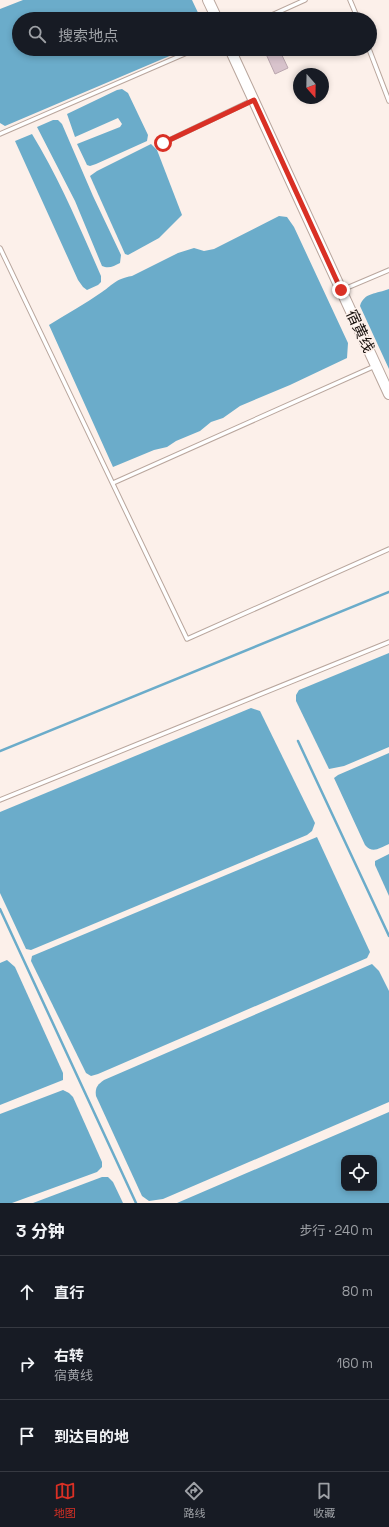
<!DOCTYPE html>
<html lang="zh">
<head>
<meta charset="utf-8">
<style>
  :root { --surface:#171b24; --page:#242831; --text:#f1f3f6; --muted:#9ea1a6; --line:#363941; --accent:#d93025 }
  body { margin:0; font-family:"Space Grotesk","Noto Sans SC",sans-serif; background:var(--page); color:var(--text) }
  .controls { position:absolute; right:12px; bottom:12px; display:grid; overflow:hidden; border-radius:8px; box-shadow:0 2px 6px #0003 }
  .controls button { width:36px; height:36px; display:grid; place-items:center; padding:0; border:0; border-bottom:1px solid var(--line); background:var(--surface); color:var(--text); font:20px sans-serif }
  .compass { position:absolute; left:293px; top:68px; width:36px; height:36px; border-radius:50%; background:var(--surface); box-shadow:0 2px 6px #0003; rotate:160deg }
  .stop { position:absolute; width:12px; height:12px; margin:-9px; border:3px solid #d93025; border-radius:50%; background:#fff }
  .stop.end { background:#d93025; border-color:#fff; box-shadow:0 1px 4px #0008 }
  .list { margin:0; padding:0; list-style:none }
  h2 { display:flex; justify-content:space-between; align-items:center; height:52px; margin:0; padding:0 16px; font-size:17px }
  h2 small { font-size:13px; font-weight:400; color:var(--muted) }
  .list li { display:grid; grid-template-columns:26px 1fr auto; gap:12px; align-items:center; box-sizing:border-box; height:72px; padding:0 16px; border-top:1px solid var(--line) }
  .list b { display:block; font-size:15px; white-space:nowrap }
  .list p { margin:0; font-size:13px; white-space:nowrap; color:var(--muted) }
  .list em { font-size:13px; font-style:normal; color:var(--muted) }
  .icon { flex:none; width:22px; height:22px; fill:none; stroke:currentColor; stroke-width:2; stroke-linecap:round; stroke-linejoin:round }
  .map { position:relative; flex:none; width:389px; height:1203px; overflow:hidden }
  .search { position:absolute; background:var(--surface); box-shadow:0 2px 6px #0003; left:12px; right:12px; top:12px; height:44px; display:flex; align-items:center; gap:10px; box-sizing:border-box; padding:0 14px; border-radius:22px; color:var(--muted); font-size:15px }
  .sheet { height:268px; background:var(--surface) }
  nav { display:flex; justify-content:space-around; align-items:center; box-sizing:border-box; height:56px; border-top:1px solid var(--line); background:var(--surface); font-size:11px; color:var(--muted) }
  nav a { display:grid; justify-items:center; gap:2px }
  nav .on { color:var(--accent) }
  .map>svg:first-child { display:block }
  .water { fill:#6bacca; fill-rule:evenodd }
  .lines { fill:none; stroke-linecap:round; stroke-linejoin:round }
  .stream { stroke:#6bacca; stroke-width:2.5 }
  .building { fill:#d8c3cc; stroke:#baa6ae }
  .service-casing { stroke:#b9a69d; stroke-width:5.5 }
  .secondary-casing { stroke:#b9a69d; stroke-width:12 }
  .service { stroke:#fff; stroke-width:3.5 }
  .secondary { stroke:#fff; stroke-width:10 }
  .route { stroke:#d93025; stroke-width:5 }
  .labels { text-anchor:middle; stroke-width:3; stroke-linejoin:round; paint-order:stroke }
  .street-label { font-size:15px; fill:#160f0c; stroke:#fcf0ea }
</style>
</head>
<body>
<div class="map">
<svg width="389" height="1203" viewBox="0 0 389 1203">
  <rect width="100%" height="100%" fill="#fcf0ea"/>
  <g class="water">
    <path d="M23 0H192L201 19H19V49H186L5 126 0 123V9Z"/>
    <path d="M122 89 128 93 148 135 147 141 96 164 90 166 87 165 77 144 120 127 122 124 118 118 75 137 67 114 117 90Z"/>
    <path d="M53 120H58L62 124 93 196 121 255 120 263C114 266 109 269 102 266L75 201 37 127Z"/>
    <path d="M32 134C59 178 80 228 101 276V282L98 285 87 290 83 287 78 280 15 141Z"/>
    <path d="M151 144 157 150 182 215 159 238 128 255 125 254 90 176 97 171Z"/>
    <path d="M279 216 287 217 294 227 348 343 347 358 290 385 240 406 223 418 211 422 200 431 176 441 167 447 154 450 113 467 49 325C66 314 85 304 102 292 114 284 115 279 132 276L178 253 194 248 204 251 214 249Z"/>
    <path d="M389 289V369L360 306C364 292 377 294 389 289Z"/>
    <path d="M389 653V747L344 766 329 769 296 701V695L299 690Z"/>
    <path d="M251 708 260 711 315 823 312 831 307 835 31 950 26 949 0 893V812Z"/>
    <path d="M389 753V844C379 848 373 854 365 845L334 778 338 775Z"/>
    <path d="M317 837 370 952 367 958 98 1074 91 1076 86 1073 31 961 32 956Z"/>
    <path d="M389 854V896L375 865V861Z"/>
    <path d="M7 960 15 967 63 1073V1080L0 1105V963Z"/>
    <path d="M372 964 379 971 389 991V1102L163 1199 149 1201 142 1196 96 1096C95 1088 97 1085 104 1080Z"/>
    <path d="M63 1090 69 1093 73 1097 102 1162V1167L97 1172 12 1203H0V1114Z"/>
    <path d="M389 1112V1203H177ZM344 1158H374V1188H344Z"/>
    <path d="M102 1177H108L113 1182 123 1203H33Z"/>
  </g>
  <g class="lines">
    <g class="stream">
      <path d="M298 741 389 936"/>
      <path d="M0 751 389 592"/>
      <path d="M0 909 136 1203"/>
    </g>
  </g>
  <path class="building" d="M275 49H279L288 68 275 74 266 54Z"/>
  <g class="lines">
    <defs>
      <g id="service">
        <path d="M350 0 358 19"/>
        <path d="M263 19 305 0"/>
        <path d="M369 49 389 101"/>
        <path d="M0 134 196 49"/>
        <path d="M163 143 253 100"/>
        <path d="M0 248 187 639 389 549"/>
        <path d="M342 290 389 270"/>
        <path d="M113 483 375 366"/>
        <path d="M0 800 389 642"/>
      </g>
      <g id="secondary">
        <path d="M208 0 217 19"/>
        <path d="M230 49 389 394"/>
      </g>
    </defs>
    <use href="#service" class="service-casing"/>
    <use href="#secondary" class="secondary-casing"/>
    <use href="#service" class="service"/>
    <use href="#secondary" class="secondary"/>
  </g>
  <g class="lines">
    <path class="route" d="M163 143 254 100 341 290"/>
  </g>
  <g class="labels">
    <g class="street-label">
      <text transform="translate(360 331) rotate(65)" y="5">宿黄线</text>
    </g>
  </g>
</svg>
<div class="controls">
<button><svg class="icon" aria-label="locate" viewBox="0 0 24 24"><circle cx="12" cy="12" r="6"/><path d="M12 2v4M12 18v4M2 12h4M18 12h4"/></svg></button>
</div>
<svg class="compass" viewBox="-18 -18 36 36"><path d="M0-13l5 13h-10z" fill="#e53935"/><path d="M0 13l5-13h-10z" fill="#9ea1a6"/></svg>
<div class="stop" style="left:163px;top:143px"></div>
<div class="stop end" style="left:341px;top:290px"></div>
<div class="search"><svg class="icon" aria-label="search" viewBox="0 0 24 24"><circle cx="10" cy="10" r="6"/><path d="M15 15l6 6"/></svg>搜索地点</div>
</div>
<section class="sheet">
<h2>3 分钟<small>步行 · 240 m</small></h2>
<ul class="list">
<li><svg class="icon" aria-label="ahead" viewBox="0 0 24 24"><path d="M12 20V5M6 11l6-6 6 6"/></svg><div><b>直行</b></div><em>80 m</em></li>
<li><svg class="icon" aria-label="right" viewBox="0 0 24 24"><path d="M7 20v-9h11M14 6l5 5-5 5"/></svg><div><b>右转</b><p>宿黄线</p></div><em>160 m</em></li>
<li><svg class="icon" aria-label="arrive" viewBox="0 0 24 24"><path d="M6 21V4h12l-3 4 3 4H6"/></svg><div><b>到达目的地</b></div></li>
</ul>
</section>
<nav>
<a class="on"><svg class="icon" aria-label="map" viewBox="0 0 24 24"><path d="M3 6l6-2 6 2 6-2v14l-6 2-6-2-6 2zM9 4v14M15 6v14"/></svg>地图</a>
<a><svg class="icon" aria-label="directions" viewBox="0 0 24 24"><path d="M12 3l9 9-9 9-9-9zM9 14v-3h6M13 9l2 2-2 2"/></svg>路线</a>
<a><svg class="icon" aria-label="saved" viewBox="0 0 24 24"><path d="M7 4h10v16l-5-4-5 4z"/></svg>收藏</a>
</nav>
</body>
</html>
